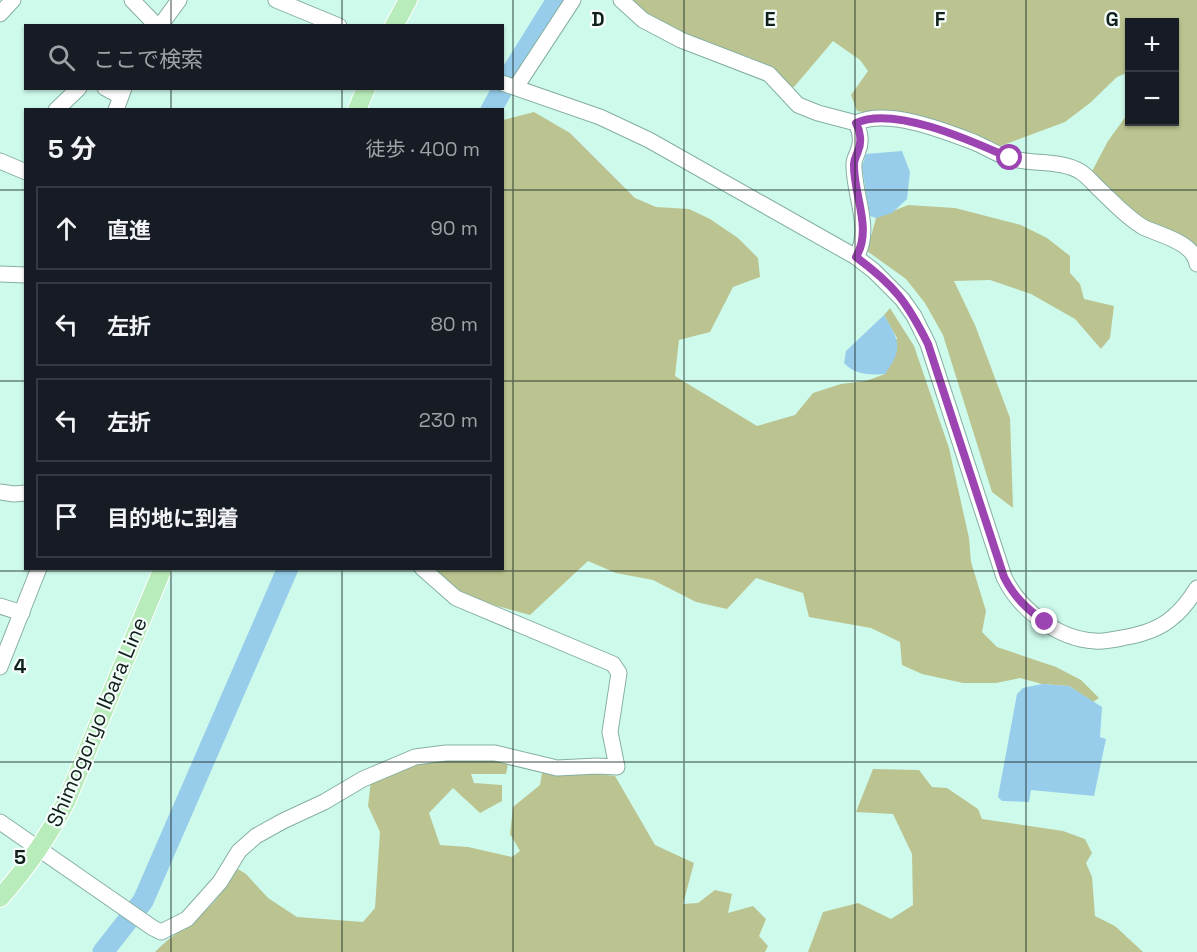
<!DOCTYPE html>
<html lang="ja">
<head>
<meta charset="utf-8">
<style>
  :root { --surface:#171b24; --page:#242831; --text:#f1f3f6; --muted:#9ea1a6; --line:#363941 }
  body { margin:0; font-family:"Space Grotesk","Noto Sans JP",sans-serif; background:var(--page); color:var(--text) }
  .controls { position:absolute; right:18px; top:18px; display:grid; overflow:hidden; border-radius:0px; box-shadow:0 2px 4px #0004 }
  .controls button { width:54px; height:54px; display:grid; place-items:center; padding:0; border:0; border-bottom:2px solid var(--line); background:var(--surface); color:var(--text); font:30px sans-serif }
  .stop { position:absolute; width:18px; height:18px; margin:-14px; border:4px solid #9c44b1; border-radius:50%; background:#fff }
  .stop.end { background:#9c44b1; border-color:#fff; box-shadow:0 2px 6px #0008 }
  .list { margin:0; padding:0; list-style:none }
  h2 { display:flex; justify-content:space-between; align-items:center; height:78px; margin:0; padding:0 24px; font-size:26px }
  h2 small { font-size:20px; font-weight:400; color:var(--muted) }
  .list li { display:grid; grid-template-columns:39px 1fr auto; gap:18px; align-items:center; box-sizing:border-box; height:84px; margin:0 12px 12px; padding:0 12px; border:2px solid var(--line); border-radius:0px }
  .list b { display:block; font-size:22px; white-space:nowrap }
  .list em { font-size:20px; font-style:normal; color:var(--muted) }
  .icon { flex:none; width:33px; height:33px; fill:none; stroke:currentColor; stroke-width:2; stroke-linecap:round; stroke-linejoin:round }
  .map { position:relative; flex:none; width:1197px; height:952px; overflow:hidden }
  .search { position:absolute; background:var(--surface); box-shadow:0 2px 4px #0004; left:24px; top:24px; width:480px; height:66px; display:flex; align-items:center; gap:15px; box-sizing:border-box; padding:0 21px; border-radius:0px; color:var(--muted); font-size:22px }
  .panel { position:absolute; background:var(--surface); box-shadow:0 2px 4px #0004; left:24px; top:108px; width:480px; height:462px; border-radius:0px }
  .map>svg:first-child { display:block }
  .forest { fill:#bbc491 }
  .water { fill:#97cdea }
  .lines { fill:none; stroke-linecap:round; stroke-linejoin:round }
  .river { stroke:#97cdea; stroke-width:21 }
  .minor-casing { stroke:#85afa2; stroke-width:17 }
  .major-casing { stroke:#fff; stroke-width:20 }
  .minor { stroke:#fff; stroke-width:15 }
  .major { stroke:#b9ecbb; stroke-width:18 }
  .route { stroke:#9c44b1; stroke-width:8 }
  .grid { fill:none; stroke:#10211c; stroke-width:1.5; stroke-opacity:0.55 }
  .labels { text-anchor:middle; stroke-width:4.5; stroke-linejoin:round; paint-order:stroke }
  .street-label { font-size:21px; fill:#10211c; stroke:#f5fefb }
  .grid-label { font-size:20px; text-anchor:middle; font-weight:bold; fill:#10211c; stroke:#f5fefb; stroke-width:4.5; stroke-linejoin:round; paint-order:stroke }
</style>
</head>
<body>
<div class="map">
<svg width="1197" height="952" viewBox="0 0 1197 952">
  <rect width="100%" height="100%" fill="#cefaec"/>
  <g class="forest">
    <path d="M628 0H1197V263L1141 219 1090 175 1108 141 1129 112 1130 122H1174V22H1130L1129 72 1117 77 1090 103 1065 122 998 147 909 119 857 111 851 95 868 71 860 60 833 41 794 87 785 86 652 21Z"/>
    <path d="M534 112 570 133 635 198 656 207 689 209 710 219 738 238 758 258 760 277 733 287 710 332 679 340 675 376 757 426 795 415 813 393 841 384 866 381 885 374 897 338 884 315 890 308 914 346 949 448 969 538 971 562 986 611 982 632 997 647 1056 667 1081 680 1099 698 1093 702 1069 686 1042 684 1020 678 996 683H963L922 674 902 665 900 642 871 628 809 617 803 593 756 578 727 609 696 602 653 580 616 573 588 561 530 615 483 602 444 586 425 569 502 568 503 120Z"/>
    <path d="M908 205 955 208 1021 225 1047 238 1070 256V273L1080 284 1084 299 1114 306 1110 338 1101 349 1075 319 1031 294 990 280 954 281 975 325 1010 418 1013 508 992 492 943 335 925 303 906 279 867 251 876 218Z"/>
    <path d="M477 757 508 764 506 774H471L474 783 502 785V801L480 813 453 788 429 813 440 845 468 847 512 857 520 851 510 834 513 807 540 785 542 773H589L615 776 655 845 694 863 683 904 698 903 715 890 732 894 728 913 753 906 766 919 759 936 768 946 765 952H155C170 936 190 925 206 910 219 899 228 882 238 869L246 874 268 898 297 917 363 922 375 908 380 832 368 806 371 780 409 762Z"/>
    <path d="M873 769 919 770 932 787 947 788 978 809 982 819 1063 831 1085 839 1092 853 1086 863 1092 877 1095 916 1115 926 1143 952H808L823 912 858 903 891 919 913 905 912 854 893 814 856 812Z"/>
  </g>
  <g class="water">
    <path d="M902 151 910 172 907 199 892 213 876 218 870 216 862 167 866 154Z"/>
    <path d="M884 315C899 341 904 348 885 374 870 375 855 375 844 363L846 351Z"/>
    <path d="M1042 684 1069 686 1102 707 1100 737 1106 739 1094 796 1031 790 1029 802 1002 801 998 797 1017 694 1023 688Z"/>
  </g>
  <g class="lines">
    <g class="river">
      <path d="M491 110 512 72 557 0"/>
      <path d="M103 952 143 901 288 568"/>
    </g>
    <defs>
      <g id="minor">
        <path d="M132 0 157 26"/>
        <path d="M276 0 339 26"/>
        <path d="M621 0 643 20 681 40 769 74 798 105 818 113 856 123C860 131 862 142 858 151 857 155 854 159 854 164 853 194 873 229 856 257"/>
        <path d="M0 14 13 0"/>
        <path d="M160 26 179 0"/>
        <path d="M502 83 600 117 649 140 856 257 874 271 902 299 914 316 928 344 1004 577C1019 609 1057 639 1095 641 1105 642 1117 639 1127 637 1143 634 1161 628 1173 617 1183 609 1190 599 1197 588"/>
        <path d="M516 87 573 0"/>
        <path d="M105 88 120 96"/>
        <path d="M56 110 79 88"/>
        <path d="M116 110 124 88"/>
        <path d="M856 123C888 108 945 131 976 143 987 148 998 155 1009 158 1032 165 1060 159 1081 172 1087 176 1093 183 1098 188 1112 201 1126 217 1143 227 1159 235 1194 242 1197 264"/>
        <path d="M0 161 26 172"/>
        <path d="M0 274 26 275"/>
        <path d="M0 492 14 494 26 493"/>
        <path d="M0 606 22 613"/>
        <path d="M0 667 39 568"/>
        <path d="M0 822 153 928 161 932 187 919 220 882 239 851 256 836 283 821 324 802 363 779 415 757 446 753H495L557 768 597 766 617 767 610 732 619 673 613 664 456 598 422 568"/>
      </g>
      <g id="major">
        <path d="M394 26 408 0"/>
        <path d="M357 110 366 88"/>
        <path d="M0 898C26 869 48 837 66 802L163 568"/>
      </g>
    </defs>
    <use href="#minor" class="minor-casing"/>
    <use href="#major" class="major-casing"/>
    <use href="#minor" class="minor"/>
    <use href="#major" class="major"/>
  </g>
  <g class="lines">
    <path class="route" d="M1010 158C974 142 894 105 856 123 860 131 862 142 858 151 857 155 854 159 854 164 853 194 873 229 856 257 894 285 907 302 928 344L1004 577C1014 597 1027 609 1045 622"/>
  </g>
  <path class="grid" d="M171 0V26M342 0V26M513 0V952M684 0V952M855 0V952M1026 0V952M171 88V110M342 88V110M0 190H26M502 190H1197M0 381H26M502 381H1197M171 568V952M342 568V952M0 571H1197M0 762H1197"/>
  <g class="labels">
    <g class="street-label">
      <text transform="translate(97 722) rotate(-67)" y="7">Shimogoryo Ibara Line</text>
    </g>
  </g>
  <g class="grid-label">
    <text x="598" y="26">D</text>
    <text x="770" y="26">E</text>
    <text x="940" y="26">F</text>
    <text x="1112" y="26">G</text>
    <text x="20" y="673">4</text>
    <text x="20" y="864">5</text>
  </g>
</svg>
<div class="controls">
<button>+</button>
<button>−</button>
</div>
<div class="stop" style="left:1010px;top:158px"></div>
<div class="stop end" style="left:1045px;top:622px"></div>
<div class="search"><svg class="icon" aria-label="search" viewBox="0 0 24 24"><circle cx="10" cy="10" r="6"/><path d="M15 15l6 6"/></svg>ここで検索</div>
<section class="panel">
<h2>5 分<small>徒歩 · 400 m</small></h2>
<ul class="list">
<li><svg class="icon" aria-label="ahead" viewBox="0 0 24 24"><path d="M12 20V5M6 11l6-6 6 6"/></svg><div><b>直進</b></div><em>90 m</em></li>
<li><svg class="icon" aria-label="left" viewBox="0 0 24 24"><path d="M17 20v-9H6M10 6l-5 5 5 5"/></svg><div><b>左折</b></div><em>80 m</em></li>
<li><svg class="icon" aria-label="left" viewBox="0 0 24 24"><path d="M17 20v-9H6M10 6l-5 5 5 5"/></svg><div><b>左折</b></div><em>230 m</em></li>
<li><svg class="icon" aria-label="arrive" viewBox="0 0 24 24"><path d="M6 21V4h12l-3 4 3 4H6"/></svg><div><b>目的地に到着</b></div></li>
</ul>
</section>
</div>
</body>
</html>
